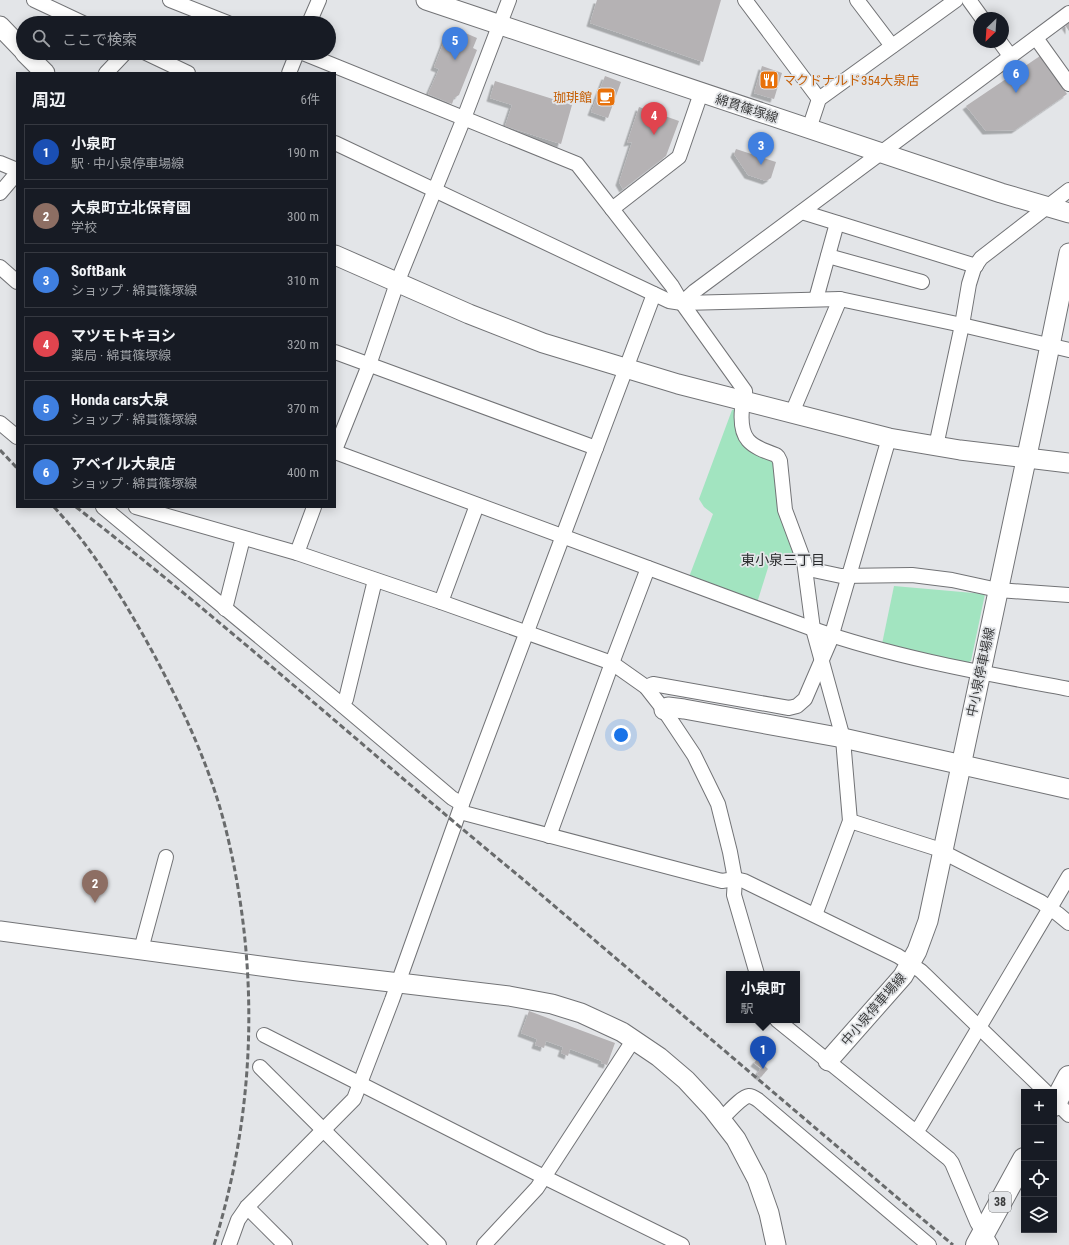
<!DOCTYPE html>
<html lang="ja">
<head>
<meta charset="utf-8">
<style>
  :root { --surface:#171b24; --page:#242831; --text:#f1f3f6; --muted:#9ea1a6; --line:#363941; --accent:#0b8043 }
  body { margin:0; font-family:"Roboto Condensed","Noto Sans JP",sans-serif; background:var(--page); color:var(--text) }
  .controls { position:absolute; right:12px; bottom:12px; display:grid; overflow:hidden; border-radius:0px; box-shadow:0 2px 10px #0003 }
  .controls button { width:36px; height:36px; display:grid; place-items:center; padding:0; border:0; border-bottom:1px solid var(--line); background:var(--surface); color:var(--text); font:20px sans-serif }
  .compass { position:absolute; left:973px; top:12px; width:36px; height:36px; border-radius:50%; background:var(--surface); box-shadow:0 2px 10px #0003; rotate:205deg }
  .you { position:absolute; left:621px; top:735px; width:14px; height:14px; margin:-10px; border:3px solid #fff; border-radius:50%; background:#1a73e8; box-shadow:0 0 0 6px #1a73e833 }
  .badge { display:grid; place-items:center; width:26px; height:26px; border-radius:50%; background:var(--accent); color:#fff; font-size:13px; font-weight:700 }
  .pin { position:absolute; translate:-50% -33px; filter:drop-shadow(0 1px 2px #0008) }
  .pin::after { content:''; position:absolute; top:21px; width:14px; height:12px; background:inherit; clip-path:polygon(0 0,100% 0,50% 100%) }
  .popup { position:absolute; left:726px; top:971px; width:74px; height:52px; box-sizing:border-box; display:grid; place-content:center; border-radius:0px; background:var(--surface); filter:drop-shadow(0 1px 3px #0005); font-size:13px; white-space:nowrap; color:var(--muted) }
  .popup b { font-size:15px; color:var(--text) }
  .popup::after { content:''; position:absolute; left:50%; top:100%; margin-left:-8px; border:8px solid transparent; border-top-color:var(--surface) }
  .list { margin:0; padding:0; list-style:none }
  h2 { display:flex; justify-content:space-between; align-items:center; height:52px; margin:0; padding:0 16px; font-size:17px }
  h2 small { font-size:13px; font-weight:400; color:var(--muted) }
  .list li { display:grid; grid-template-columns:26px 1fr auto; gap:12px; align-items:center; box-sizing:border-box; height:56px; margin:0 8px 8px; padding:0 8px; border:1px solid var(--line); border-radius:0px }
  .list b { display:block; font-size:15px; white-space:nowrap }
  .list p { margin:0; font-size:13px; white-space:nowrap; color:var(--muted) }
  .list em { font-size:13px; font-style:normal; color:var(--muted) }
  .icon { flex:none; width:22px; height:22px; fill:none; stroke:currentColor; stroke-width:2; stroke-linecap:round; stroke-linejoin:round }
  .map { position:relative; flex:none; width:1069px; height:1245px; overflow:hidden }
  .search { position:absolute; background:var(--surface); box-shadow:0 2px 10px #0003; left:16px; top:16px; width:320px; height:44px; display:flex; align-items:center; gap:10px; box-sizing:border-box; padding:0 14px; border-radius:22px; color:var(--muted); font-size:15px }
  .panel { position:absolute; background:var(--surface); box-shadow:0 2px 10px #0003; left:16px; top:72px; width:320px; height:436px; border-radius:0px }
  .map>svg:first-child { display:block }
  .green { fill:#a2e4c0 }
  .building { fill:#b5b2b4; filter:url(#shadow) }
  .lines { fill:none; stroke-linecap:round; stroke-linejoin:round }
  .street-casing { stroke:#727376; stroke-width:16 }
  .secondary-casing { stroke:#727376; stroke-width:21 }
  .primary-casing { stroke:#727376; stroke-width:24 }
  .street { stroke:#fff; stroke-width:14 }
  .secondary { stroke:#fff; stroke-width:19 }
  .primary { stroke:#fff; stroke-width:22 }
  .rail { stroke:#696b6c; stroke-width:3; stroke-dasharray:6 3; stroke-linecap:butt }
  .labels { text-anchor:middle; stroke-width:3.5; stroke-linejoin:round; paint-order:stroke }
  .shield { fill:#e3e5e8; stroke:#6d6f70; stroke-width:1 }
  .shield-label { font-size:12px; font-weight:bold; fill:#3b3c3d }
  .food-label { font-size:13px; fill:#c56008; stroke:#e3e5e8; text-anchor:start }
  .street-label { font-size:13px; fill:#3b3c3d; stroke:#e3e5e8 }
  .neighbourhood-label { font-size:14px; fill:#2a2b2d; stroke:#e3e5e8 }
</style>
</head>
<body>
<div class="map">
<svg width="1069" height="1245" viewBox="0 0 1069 1245">
  <defs>
    <filter id="shadow"><feDropShadow dx="-3.5" dy="3.5" stdDeviation="0" flood-color="#0004"/></filter>
  </defs>
  <rect width="100%" height="100%" fill="#e3e5e8"/>
  <g class="green">
    <path d="M735 409C735 419 735 434 741 443 746 451 766 457 775 460L796 558 772 555 757 603 689 577 713 514 704 507 699 499 732 410Z"/>
    <path d="M894 586 985 594 971 661 964 664 882 644Z"/>
  </g>
  <g class="building">
    <path d="M597 0H721L703 62 590 23Z"/>
    <path d="M1069 22V31L1065 25Z"/>
    <path d="M456 29 477 38 473 48 477 50 459 95 454 98 452 104 428 94 439 69 434 67 446 36 452 39Z"/>
    <path d="M1040 56 1067 94 1015 130 986 131 966 106Z"/>
    <path d="M762 66 782 73 774 99 754 93Z"/>
    <path d="M605 76 621 82 608 118 591 112Z"/>
    <path d="M495 81 572 105 561 144 505 126 512 105 490 98Z"/>
    <path d="M639 107 679 121 666 156 623 189 619 182 632 142 627 143Z"/>
    <path d="M736 149 776 162 771 178 766 181 748 175 734 154Z"/>
    <path d="M529 1011 615 1043 607 1065 601 1063 602 1061 570 1049 568 1056 561 1053 563 1047 546 1041 544 1048 535 1045 537 1039 521 1033Z"/>
    <path d="M757 1059 768 1069 761 1077 757 1074 761 1068 754 1063Z"/>
  </g>
  <g class="lines">
    <defs>
      <g id="street">
        <path d="M34 0 83 23"/>
        <path d="M170 0 228 23"/>
        <path d="M745 0 819 99"/>
        <path d="M857 0 892 46"/>
        <path d="M969 0 982 18"/>
        <path d="M309 23 319 0"/>
        <path d="M1036 38 1069 84"/>
        <path d="M1000 42 1011 57"/>
        <path d="M146 53 188 73"/>
        <path d="M303 53 577 164 672 286 682 303 745 391C746 397 742 403 742 409 739 440 750 446 776 455L778 457 780 461 785 510 804 561 813 629 843 738 844 751 850 821 815 915"/>
        <path d="M106 73 125 53"/>
        <path d="M289 73 297 53"/>
        <path d="M809 129 819 99 956 0"/>
        <path d="M335 143 669 301 682 303 840 299 962 325 1069 350"/>
        <path d="M0 163 17 170"/>
        <path d="M0 193 17 173"/>
        <path d="M612 209 679 157 701 93"/>
        <path d="M802 212 976 266"/>
        <path d="M828 256 922 282"/>
        <path d="M0 267 17 282"/>
        <path d="M816 299 837 223"/>
        <path d="M682 303 695 291 1069 13"/>
        <path d="M335 352 596 448"/>
        <path d="M792 413 840 299"/>
        <path d="M0 423 17 437"/>
        <path d="M936 446 962 325 969 284 974 268 981 258 1069 190"/>
        <path d="M335 450 369 365 397 283 464 118 509 0"/>
        <path d="M335 452 813 629C896 658 983 673 1069 689"/>
        <path d="M103 507 342 705 452 798 462 804"/>
        <path d="M136 507 297 553 441 602 612 663 646 687 664 710 694 755 718 804 730 852 735 879 734 895 757 974"/>
        <path d="M297 553 314 507"/>
        <path d="M806 569 813 570 841 576 912 575 952 580 998 590 1069 595"/>
        <path d="M441 602 477 505"/>
        <path d="M225 609 243 538"/>
        <path d="M646 687 653 684 789 708 797 706 805 699 830 641 889 438"/>
        <path d="M342 705 346 699 375 580"/>
        <path d="M460 812 722 881 735 879 744 881 898 956 921 971 1046 1092"/>
        <path d="M850 821 935 848 1041 902 1058 914 1069 923"/>
        <path d="M549 836 612 663 648 568"/>
        <path d="M142 951 143 942 166 857"/>
        <path d="M777 1020 949 1159 952 1163 977 1222 991 1245"/>
        <path d="M264 1035 544 1177 682 1245"/>
        <path d="M260 1067 439 1245"/>
        <path d="M1054 1100 1069 1115"/>
        <path d="M721 1119C727 1114 741 1097 749 1096 752 1096 755 1098 758 1100L929 1245"/>
        <path d="M916 1131 921 1125 1069 876"/>
        <path d="M247 1207 285 1245"/>
        <path d="M229 1245 238 1220 247 1207 354 1099 392 1000 462 804 654 294"/>
        <path d="M484 1245 537 1188 634 1039"/>
      </g>
      <g id="secondary">
        <path d="M426 0 1001 193 1069 213"/>
        <path d="M0 26 23 50"/>
        <path d="M25 53 45 73"/>
        <path d="M335 255 469 314 543 343 678 384 889 438 960 450 1069 463"/>
        <path d="M664 710 668 707 684 709 843 738 1069 789"/>
        <path d="M0 931 298 971 509 996 552 1004 581 1013 622 1032 659 1057 686 1080 712 1108 736 1139 757 1179 769 1213 776 1245"/>
        <path d="M828 1061 903 976 917 951 928 921C975 698 1024 476 1069 253"/>
      </g>
      <g id="primary">
        <path d="M1054 1105 1069 1077"/>
        <path d="M977 1245 1024 1159"/>
      </g>
    </defs>
    <use href="#street" class="street-casing"/>
    <use href="#secondary" class="secondary-casing"/>
    <use href="#primary" class="primary-casing"/>
    <use href="#street" class="street"/>
    <use href="#secondary" class="secondary"/>
    <use href="#primary" class="primary"/>
    <g class="rail">
      <path d="M0 450 17 468"/>
      <path d="M54 507C93 549 124 600 152 651 181 705 208 762 224 822 260 962 257 1107 214 1245"/>
      <path d="M76 507C230 626 374 757 525 881L953 1245"/>
    </g>
  </g>
  <defs>
    <symbol id="restaurant-square" viewBox="-11 -11 22 22"><rect x="-9" y="-9" width="18" height="18" rx="4" fill="#e8710a" stroke="#e3e5e8"/><path d="M-5-6h1v4h1v-4h1v4h1v-4h1v5L-1.5 .5V6h-2V.5L-5-1ZM5-6V6H3V1.5H1.5Q1.5-4 5-6Z" fill="#fff"/></symbol>
    <symbol id="cafe-square" viewBox="-11 -11 22 22"><rect x="-9" y="-9" width="18" height="18" rx="4" fill="#e8710a" stroke="#e3e5e8"/><path d="M-5.5-4.5H6V0H3Q3 3.5 0 3.5H-2.5Q-5.5 3.5-5.5 0ZM3-3.2v2h1.7v-2ZM-6 4.5H4V6H-6Z" fill="#fff"/></symbol>
  </defs>
  <g fill-rule="evenodd">
    <use href="#restaurant-square" x="758" y="69" width="22" height="22"/>
    <use href="#cafe-square" x="595" y="86" width="22" height="22"/>
  </g>
  <g class="labels">
    <rect class="shield" x="989" y="1192" width="22" height="20" rx="3"/>
    <g class="shield-label">
      <text x="1000" y="1206">38</text>
    </g>
    <g class="food-label">
      <text x="783" y="85">マクドナルド354大泉店</text>
      <text x="592" y="102" text-anchor="end">珈琲館</text>
    </g>
    <g class="street-label">
      <text transform="translate(747 108) rotate(18)" y="5">綿貫篠塚線</text>
      <text transform="translate(980 672) rotate(-78)" y="5">中小泉停車場線</text>
      <text transform="translate(873 1009) rotate(-49)" y="5">中小泉停車場線</text>
    </g>
    <g class="neighbourhood-label">
      <text x="783" y="565">東小泉三丁目</text>
    </g>
  </g>
</svg>
<div class="controls">
<button>+</button>
<button>−</button>
<button><svg class="icon" aria-label="locate" viewBox="0 0 24 24"><circle cx="12" cy="12" r="6"/><path d="M12 2v4M12 18v4M2 12h4M18 12h4"/></svg></button>
<button><svg class="icon" aria-label="layers" viewBox="0 0 24 24"><path d="M12 4l9 5-9 5-9-5zM3 14l9 5 9-5"/></svg></button>
</div>
<svg class="compass" viewBox="-18 -18 36 36"><path d="M0-13l5 13h-10z" fill="#e53935"/><path d="M0 13l5-13h-10z" fill="#9ea1a6"/></svg>
<div class="you"></div>
<div class="pin badge" style="left:763px;top:1069px;background:#1a4fb4">1</div>
<div class="popup"><b>小泉町</b>駅</div>
<div class="pin badge" style="left:95px;top:903px;background:#8d6e63">2</div>
<div class="pin badge" style="left:761px;top:165px;background:#3f7fe0">3</div>
<div class="pin badge" style="left:654px;top:135px;background:#e0444e">4</div>
<div class="pin badge" style="left:455px;top:60px;background:#3f7fe0">5</div>
<div class="pin badge" style="left:1016px;top:93px;background:#3f7fe0">6</div>
<div class="search"><svg class="icon" aria-label="search" viewBox="0 0 24 24"><circle cx="10" cy="10" r="6"/><path d="M15 15l6 6"/></svg>ここで検索</div>
<section class="panel">
<h2>周辺<small>6件</small></h2>
<ul class="list">
<li><span class="badge" style="background:#1a4fb4">1</span><div><b>小泉町</b><p>駅 · 中小泉停車場線</p></div><em>190 m</em></li>
<li><span class="badge" style="background:#8d6e63">2</span><div><b>大泉町立北保育園</b><p>学校</p></div><em>300 m</em></li>
<li><span class="badge" style="background:#3f7fe0">3</span><div><b>SoftBank</b><p>ショップ · 綿貫篠塚線</p></div><em>310 m</em></li>
<li><span class="badge" style="background:#e0444e">4</span><div><b>マツモトキヨシ</b><p>薬局 · 綿貫篠塚線</p></div><em>320 m</em></li>
<li><span class="badge" style="background:#3f7fe0">5</span><div><b>Honda cars大泉</b><p>ショップ · 綿貫篠塚線</p></div><em>370 m</em></li>
<li><span class="badge" style="background:#3f7fe0">6</span><div><b>アベイル大泉店</b><p>ショップ · 綿貫篠塚線</p></div><em>400 m</em></li>
</ul>
</section>
</div>
</body>
</html>
